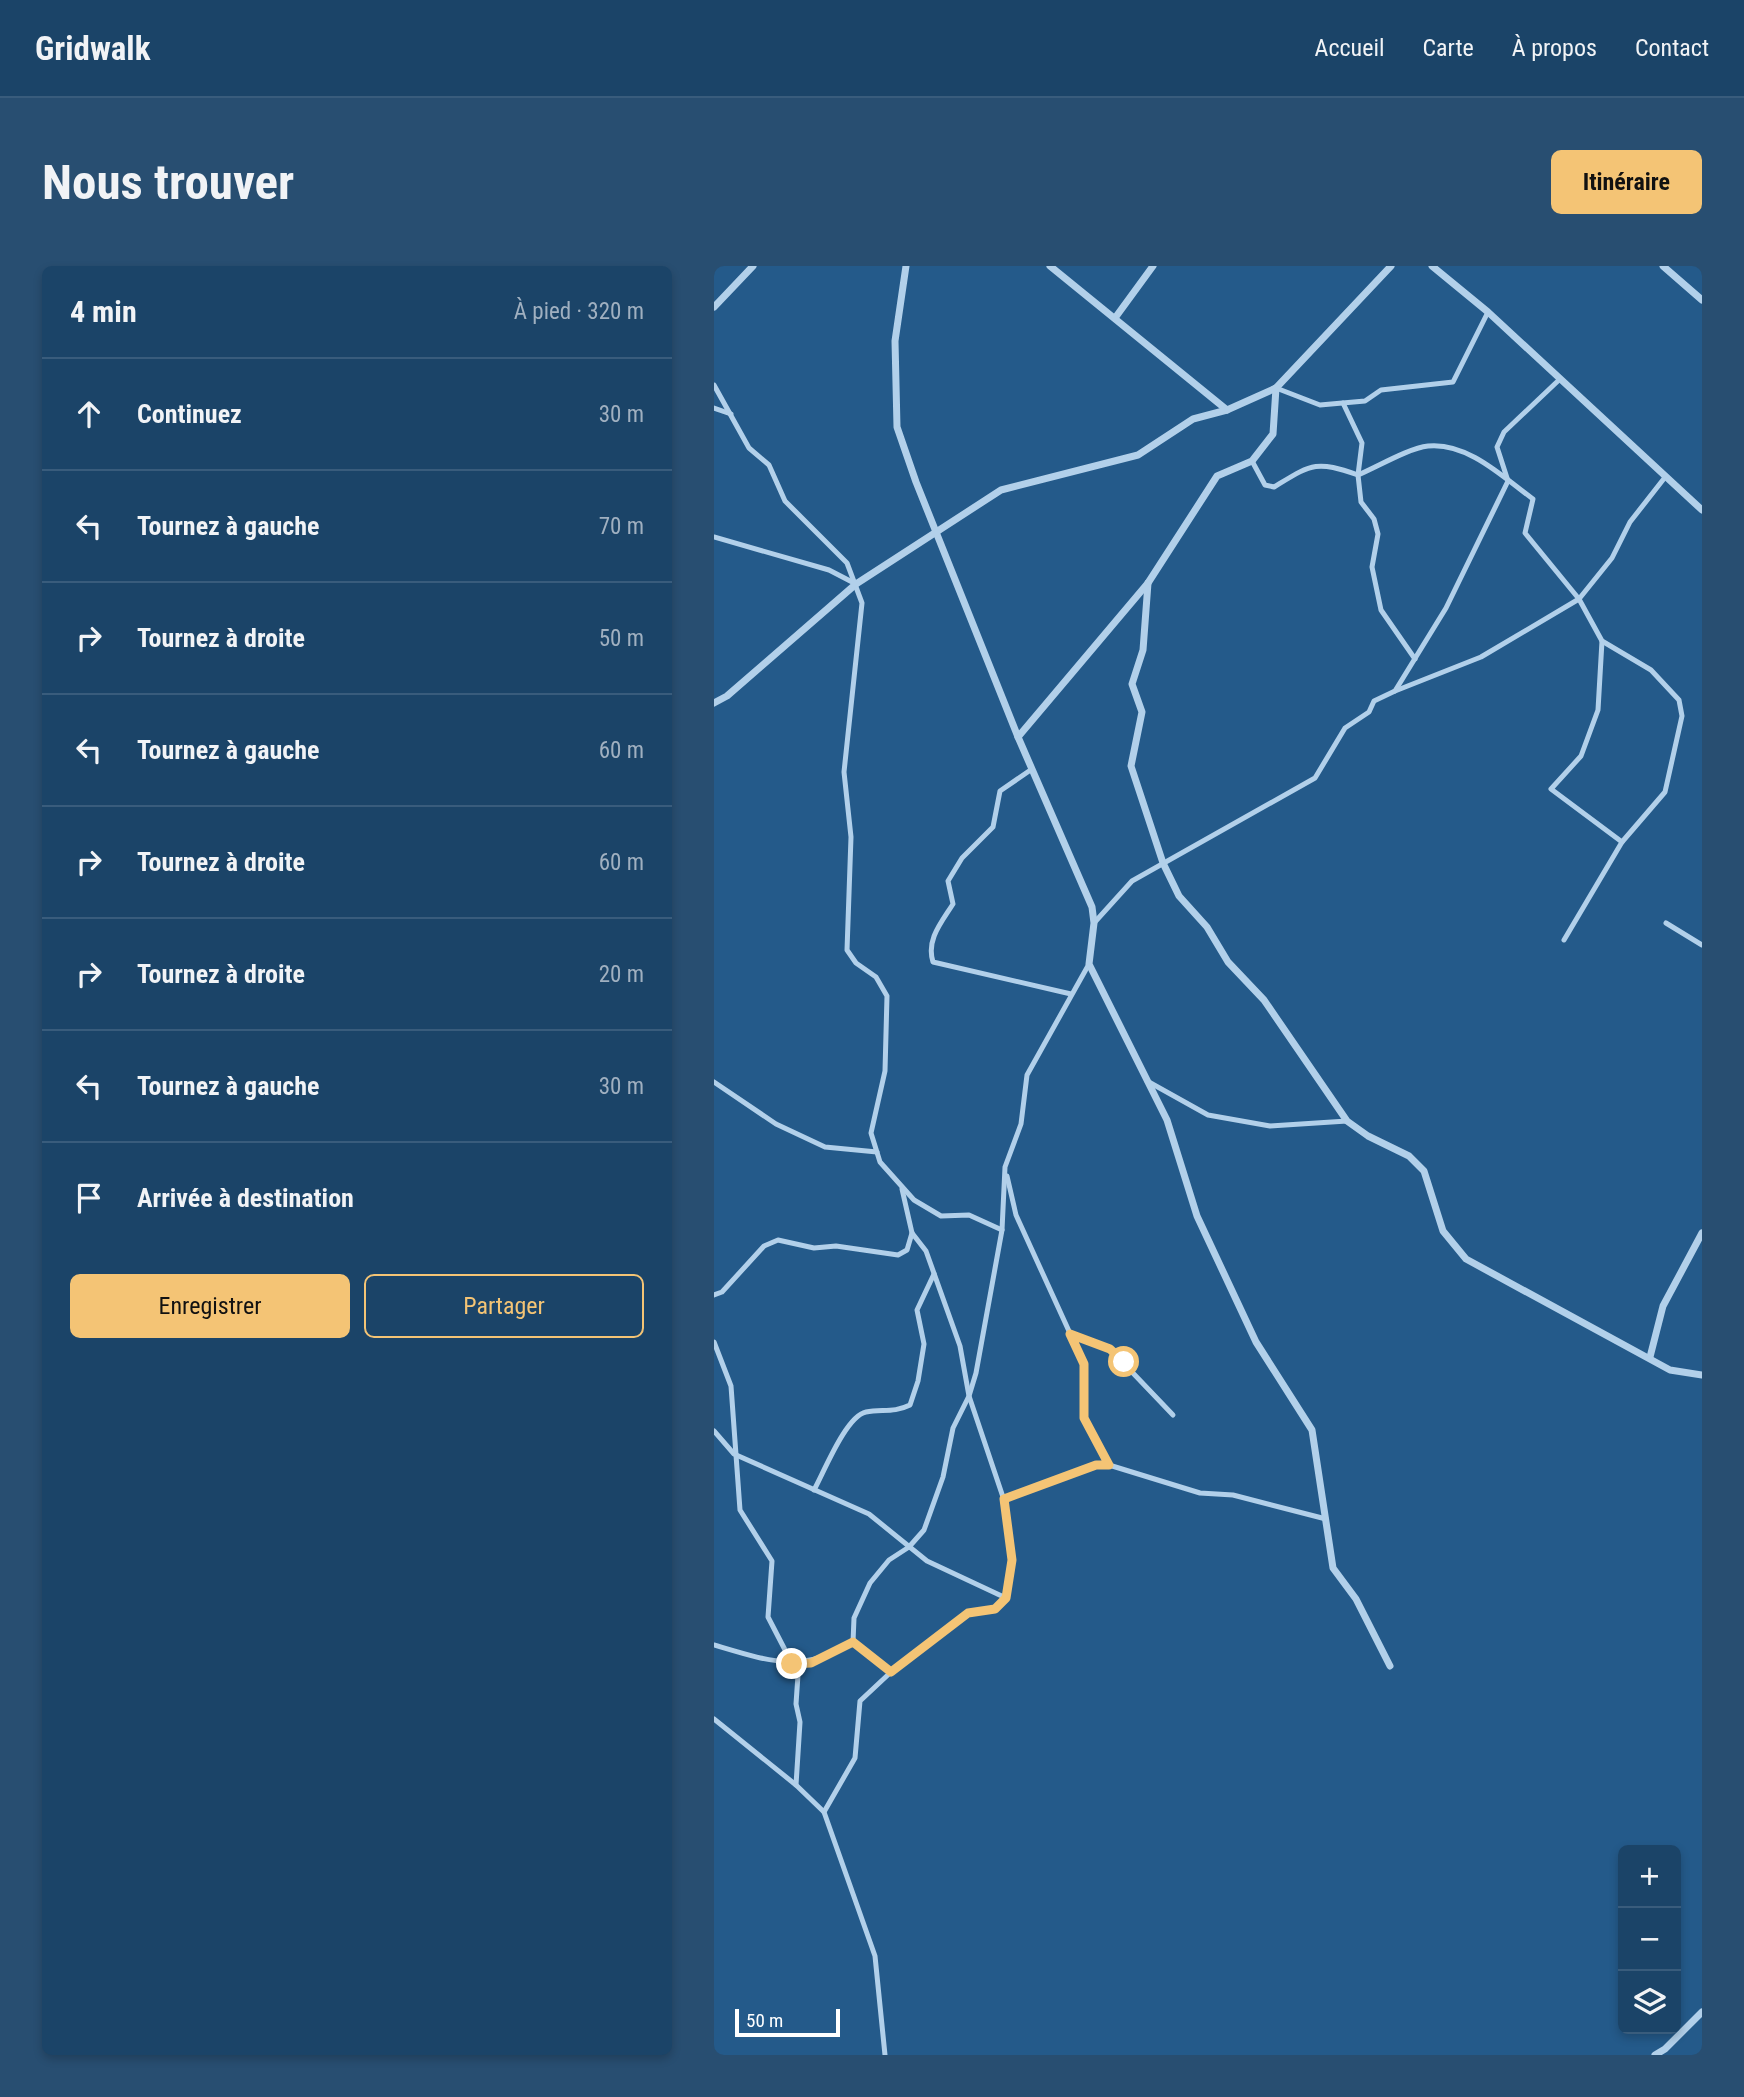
<!DOCTYPE html>
<html lang="fr">
<head>
<meta charset="utf-8">
<style>
  :root { --surface:#1b4468; --page:#284e71; --text:#f1f3f6; --muted:#a0b0c0; --line:#395c7c; --accent:#f4c475 }
  body { margin:0; font-family:"Roboto Condensed",sans-serif; background:var(--page); color:var(--text) }
  .controls { position:absolute; right:21px; bottom:21px; display:grid; overflow:hidden; border-radius:10px; box-shadow:0 4px 10px #0003 }
  .controls button { width:63px; height:63px; display:grid; place-items:center; padding:0; border:0; border-bottom:2px solid var(--line); background:var(--surface); color:var(--text); font:35px sans-serif }
  .scale { position:absolute; left:21px; bottom:18px; width:105px; box-sizing:border-box; padding-left:7px; border:4px solid #fff; border-top:0; font-size:19px; line-height:24px; white-space:nowrap; color:#fff; -webkit-text-stroke:5px #245a8a; paint-order:stroke }
  .stop { position:absolute; width:21px; height:21px; margin:-16px; border:5px solid #f4c475; border-radius:50%; background:#fff }
  .stop.end { background:#f4c475; border-color:#fff; box-shadow:0 2px 7px #0008 }
  .list { margin:0; padding:0; list-style:none }
  h2 { display:flex; justify-content:space-between; align-items:center; height:91px; margin:0; padding:0 28px; font-size:30px }
  h2 small { font-size:23px; font-weight:400; color:var(--muted) }
  .list li { display:grid; grid-template-columns:46px 1fr auto; gap:21px; align-items:center; box-sizing:border-box; height:112px; padding:0 28px; border-top:2px solid var(--line) }
  .list b { display:block; font-size:26px; white-space:nowrap }
  .list em { font-size:23px; font-style:normal; color:var(--muted) }
  .actions { display:flex; gap:14px; padding:21px 28px }
  .actions a { flex:1; padding:16px 0; border:2px solid var(--accent); border-radius:10px; text-align:center; font-size:24px; color:var(--accent) }
  .actions .main { background:var(--accent); color:#111 }
  .icon { flex:none; width:38px; height:38px; fill:none; stroke:currentColor; stroke-width:2; stroke-linecap:round; stroke-linejoin:round }
  .map { position:relative; flex:none; width:988px; height:1789px; overflow:hidden; border-radius:10px }
  header { display:flex; align-items:center; gap:42px; box-sizing:border-box; height:98px; padding:0 35px; background:var(--surface); border-bottom:2px solid var(--line) }
  header strong { font-size:33px }
  nav { display:flex; gap:38px; margin-inline-start:auto; font-size:24px }
  .intro { display:flex; align-items:center; justify-content:space-between; box-sizing:border-box; height:168px; padding:0 42px }
  h1 { margin:0; font-size:49px }
  .button { padding:18px 32px; border-radius:10px; background:var(--accent); color:#111; font-size:24px; font-weight:700 }
  main { display:flex; gap:42px; padding:0 42px }
  aside { flex:1; background:var(--surface); border-radius:10px; box-shadow:0 4px 10px #0003 }
  .map>svg:first-child { display:block }
  .lines { fill:none; stroke-linecap:round; stroke-linejoin:round }
  .lane { stroke:#b2d0ea; stroke-width:5 }
  .street { stroke:#b2d0ea; stroke-width:7 }
  .route { stroke:#f4c475; stroke-width:9 }
</style>
</head>
<body>
<header>
<strong>Gridwalk</strong>
<nav><a>Accueil</a><a>Carte</a><a>À propos</a><a>Contact</a></nav>
</header>
<div class="intro"><h1>Nous trouver</h1><a class="button">Itinéraire</a></div>
<main>
<aside>
<h2>4 min<small>À pied · 320 m</small></h2>
<ul class="list">
<li><svg class="icon" aria-label="ahead" viewBox="0 0 24 24"><path d="M12 20V5M6 11l6-6 6 6"/></svg><div><b>Continuez</b></div><em>30 m</em></li>
<li><svg class="icon" aria-label="left" viewBox="0 0 24 24"><path d="M17 20v-9H6M10 6l-5 5 5 5"/></svg><div><b>Tournez à gauche</b></div><em>70 m</em></li>
<li><svg class="icon" aria-label="right" viewBox="0 0 24 24"><path d="M7 20v-9h11M14 6l5 5-5 5"/></svg><div><b>Tournez à droite</b></div><em>50 m</em></li>
<li><svg class="icon" aria-label="left" viewBox="0 0 24 24"><path d="M17 20v-9H6M10 6l-5 5 5 5"/></svg><div><b>Tournez à gauche</b></div><em>60 m</em></li>
<li><svg class="icon" aria-label="right" viewBox="0 0 24 24"><path d="M7 20v-9h11M14 6l5 5-5 5"/></svg><div><b>Tournez à droite</b></div><em>60 m</em></li>
<li><svg class="icon" aria-label="right" viewBox="0 0 24 24"><path d="M7 20v-9h11M14 6l5 5-5 5"/></svg><div><b>Tournez à droite</b></div><em>20 m</em></li>
<li><svg class="icon" aria-label="left" viewBox="0 0 24 24"><path d="M17 20v-9H6M10 6l-5 5 5 5"/></svg><div><b>Tournez à gauche</b></div><em>30 m</em></li>
<li><svg class="icon" aria-label="arrive" viewBox="0 0 24 24"><path d="M6 21V4h12l-3 4 3 4H6"/></svg><div><b>Arrivée à destination</b></div></li>
</ul>
<div class="actions"><a class="main">Enregistrer</a><a>Partager</a></div>
</aside>
<div class="map">
<svg width="988" height="1789" viewBox="0 0 988 1789">
  <rect width="100%" height="100%" fill="#245a8a"/>
  <g class="lines">
    <g class="lane">
      <path d="M0 119 35 182 55 199 71 235 133 297 148 337 130 506 137 571 133 684 142 697 162 711 173 730 171 805 157 867 166 896 200 934 227 950 255 949 288 964"/>
      <path d="M562 122 606 139 651 135 667 124 739 116 774 46"/>
      <path d="M629 137 648 177 644 209 647 236 660 253 664 268 658 301 667 344 701 393"/>
      <path d="M0 142 17 148"/>
      <path d="M538 195 551 219 560 221C598 198 601 194 644 209 663 201 695 182 714 180 754 176 790 212 819 233L811 267 865 333 888 375 937 404 965 434 968 450 951 526 908 576 850 674"/>
      <path d="M0 271 115 304 142 318"/>
      <path d="M888 375 884 444 867 490 837 523 908 576"/>
      <path d="M681 425 767 391 865 333 898 292 916 256 952 210"/>
      <path d="M318 503 286 525 279 561 248 592 234 615 239 638C227 657 212 674 219 696L357 728"/>
      <path d="M380 657 418 615 601 512 631 462 655 446 660 435 681 425 732 342 794 215 783 181 790 166 846 113"/>
      <path d="M952 657 988 679"/>
      <path d="M433 815 494 849 556 860 633 855"/>
      <path d="M0 816 62 858 111 881 163 886"/>
      <path d="M293 910 302 949 370 1098V1152L395 1199"/>
      <path d="M0 1029 8 1026 50 980 64 974 100 982 122 980 184 989 193 984 198 967"/>
      <path d="M356 1068 396 1083 459 1149"/>
      <path d="M0 1076 17 1120 26 1244 58 1295 54 1351 84 1409 82 1438 86 1456 82 1519"/>
      <path d="M0 1165 20 1188 155 1248 213 1295 292 1332"/>
      <path d="M100 1224C110 1206 132 1150 152 1146 168 1143 180 1147 196 1139L204 1115 210 1078 203 1044 220 1008"/>
      <path d="M290 1233 382 1199H395L486 1227 519 1229 612 1253"/>
      <path d="M139 1376 140 1352 156 1317 175 1294 195 1281 210 1264 229 1211 239 1162 255 1130 262 1107 288 964 291 901 307 858 313 809 375 698"/>
      <path d="M0 1379C54 1395 89 1408 139 1376L177 1406"/>
      <path d="M0 1453 82 1519 110 1546 161 1690 171 1789"/>
      <path d="M110 1546 141 1492 146 1435 177 1406 254 1347 281 1343 292 1332 297 1294 292 1240 255 1130 246 1080 212 985 198 967 188 923"/>
    </g>
    <g class="street">
      <path d="M192 0 181 75 183 161 202 216 304 471 378 641 380 657 375 698 453 854 483 950 542 1076 598 1164 619 1302 642 1333 676 1400"/>
      <path d="M336 0 513 144"/>
      <path d="M718 0 774 46 988 244"/>
      <path d="M949 0 988 34"/>
      <path d="M0 41 39 0"/>
      <path d="M401 52 439 0"/>
      <path d="M434 317 429 384 418 418 428 446 417 500 449 597 465 630 493 661 514 696 550 734 633 855 654 870 695 890 710 905 729 965 752 993 956 1104 988 1109"/>
      <path d="M0 437 13 430 142 318 287 224 424 189 479 153 513 144 562 122 677 0"/>
      <path d="M304 471 434 317 503 210 538 195 559 168 562 122"/>
      <path d="M936 1091 949 1040 988 967"/>
      <path d="M941 1789 951 1783 988 1746"/>
    </g>
  </g>
  <g class="lines">
    <path class="route" d="M78 1398 97 1397 139 1376 177 1406 254 1347 281 1343 292 1332 298 1294 290 1233 382 1199H395L370 1152V1098L356 1068 396 1083 410 1096"/>
  </g>
</svg>
<div class="controls">
<button>+</button>
<button>−</button>
<button><svg class="icon" aria-label="layers" viewBox="0 0 24 24"><path d="M12 4l9 5-9 5-9-5zM3 14l9 5 9-5"/></svg></button>
</div>
<div class="scale">50 m</div>
<div class="stop" style="left:410px;top:1096px"></div>
<div class="stop end" style="left:78px;top:1398px"></div>
</div>
</main>
</body>
</html>
